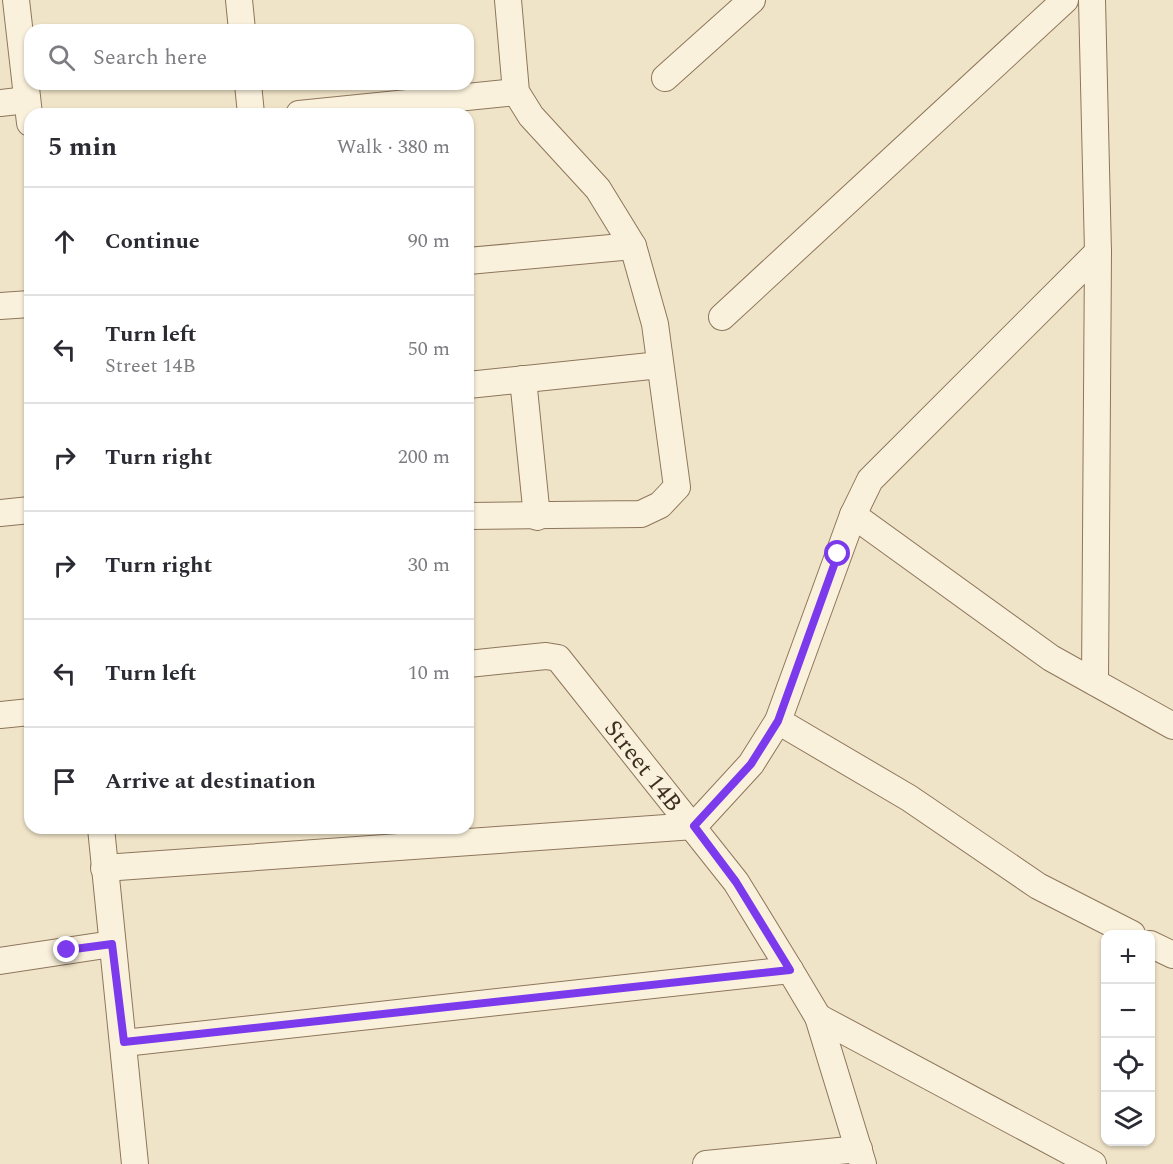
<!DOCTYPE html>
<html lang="en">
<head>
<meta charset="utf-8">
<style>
  :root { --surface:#fff; --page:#f7f7f7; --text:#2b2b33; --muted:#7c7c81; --line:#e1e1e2 }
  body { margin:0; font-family:Spectral,serif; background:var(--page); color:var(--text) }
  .controls { position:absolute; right:18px; bottom:18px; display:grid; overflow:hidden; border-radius:12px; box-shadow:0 2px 4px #0004 }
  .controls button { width:54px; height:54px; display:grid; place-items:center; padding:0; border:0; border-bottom:2px solid var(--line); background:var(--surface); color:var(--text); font:30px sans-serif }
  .stop { position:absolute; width:18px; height:18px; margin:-14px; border:4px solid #7c3aed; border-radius:50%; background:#fff }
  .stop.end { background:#7c3aed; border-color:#fff; box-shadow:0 2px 6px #0008 }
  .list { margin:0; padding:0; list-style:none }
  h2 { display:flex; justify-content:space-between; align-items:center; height:78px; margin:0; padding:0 24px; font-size:26px }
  h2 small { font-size:20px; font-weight:400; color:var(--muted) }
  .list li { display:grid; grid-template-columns:39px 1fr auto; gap:18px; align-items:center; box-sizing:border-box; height:108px; padding:0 24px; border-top:2px solid var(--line) }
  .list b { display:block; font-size:22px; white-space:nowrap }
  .list p { margin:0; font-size:20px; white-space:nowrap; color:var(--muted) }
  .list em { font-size:20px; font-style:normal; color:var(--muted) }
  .icon { flex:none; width:33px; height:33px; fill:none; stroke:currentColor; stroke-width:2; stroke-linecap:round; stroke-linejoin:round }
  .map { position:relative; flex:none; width:1173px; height:1164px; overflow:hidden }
  .search { position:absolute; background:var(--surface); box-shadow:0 2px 4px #0004; left:24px; top:24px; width:450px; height:66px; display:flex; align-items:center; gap:15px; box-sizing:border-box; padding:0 21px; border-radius:18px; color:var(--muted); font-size:22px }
  .panel { position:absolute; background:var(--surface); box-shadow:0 2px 4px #0004; left:24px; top:108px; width:450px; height:726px; border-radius:18px }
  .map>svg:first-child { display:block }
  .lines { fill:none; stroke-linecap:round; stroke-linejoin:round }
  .minor-casing { stroke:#8d765c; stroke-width:28 }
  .minor { stroke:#faf1dc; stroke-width:26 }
  .route { stroke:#7c3aed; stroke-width:8 }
  .labels { text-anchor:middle; stroke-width:6; stroke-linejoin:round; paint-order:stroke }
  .street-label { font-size:24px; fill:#3d2e20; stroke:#f7eed8 }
</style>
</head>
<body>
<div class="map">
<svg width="1173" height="1164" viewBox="0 0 1173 1164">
  <rect width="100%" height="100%" fill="#f0e4c8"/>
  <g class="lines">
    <defs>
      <g id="minor">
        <path d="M16 0 30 123"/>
        <path d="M239 0 242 30"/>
        <path d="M1092 0 1098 252 1095 682"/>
        <path d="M665 78 752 0"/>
        <path d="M248 84 251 114"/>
        <path d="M0 103 27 100"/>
        <path d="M299 114 516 92"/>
        <path d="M468 261 633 246"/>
        <path d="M0 306 30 304"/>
        <path d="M722 317 1065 0"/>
        <path d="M523 379 537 517"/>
        <path d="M468 385 660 365"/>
        <path d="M0 513 30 510"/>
        <path d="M853 515 1051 658 1173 726"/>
        <path d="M468 516 641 514 660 505 677 487 655 324 633 246 598 189 531 116 516 92 508 0"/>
        <path id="s1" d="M468 664 546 656 558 658 736 882 790 970 818 1017 863 1164"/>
        <path d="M0 715 30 712"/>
        <path d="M778 721 909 798 1038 886 1132 934"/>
        <path d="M101 828 135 1164"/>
        <path d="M104 868 694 826 751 764 778 721 853 515 870 480 1098 252"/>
        <path d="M1150 944 1173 955"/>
        <path d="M0 961 112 944"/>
        <path d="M818 1017 1093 1164"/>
        <path d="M124 1043 790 970"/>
        <path d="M706 1164 859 1149"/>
      </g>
    </defs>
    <use href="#minor" class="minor-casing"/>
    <use href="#minor" class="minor"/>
  </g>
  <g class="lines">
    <path class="route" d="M67 950 112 944 124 1042 790 970 736 882 694 826 751 764 778 721 838 554"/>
  </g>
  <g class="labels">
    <g class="street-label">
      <text dy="8" stroke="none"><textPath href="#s1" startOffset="228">Street 14B</textPath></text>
    </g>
  </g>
</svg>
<div class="controls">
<button>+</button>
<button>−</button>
<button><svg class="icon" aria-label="locate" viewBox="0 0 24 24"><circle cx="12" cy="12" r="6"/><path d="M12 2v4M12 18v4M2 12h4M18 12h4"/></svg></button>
<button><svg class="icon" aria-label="layers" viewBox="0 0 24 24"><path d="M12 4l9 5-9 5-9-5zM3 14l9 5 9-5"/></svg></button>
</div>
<div class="stop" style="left:838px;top:554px"></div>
<div class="stop end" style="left:67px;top:950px"></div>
<div class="search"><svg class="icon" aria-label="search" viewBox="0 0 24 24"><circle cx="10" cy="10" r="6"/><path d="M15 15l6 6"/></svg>Search here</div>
<section class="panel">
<h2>5 min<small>Walk · 380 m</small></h2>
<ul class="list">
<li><svg class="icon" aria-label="ahead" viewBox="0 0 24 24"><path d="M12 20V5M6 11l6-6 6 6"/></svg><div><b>Continue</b></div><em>90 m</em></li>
<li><svg class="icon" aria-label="left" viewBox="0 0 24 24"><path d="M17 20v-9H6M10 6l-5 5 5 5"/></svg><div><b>Turn left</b><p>Street 14B</p></div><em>50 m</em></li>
<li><svg class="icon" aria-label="right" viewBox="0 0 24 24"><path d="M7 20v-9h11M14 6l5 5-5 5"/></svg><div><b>Turn right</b></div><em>200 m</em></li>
<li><svg class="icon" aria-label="right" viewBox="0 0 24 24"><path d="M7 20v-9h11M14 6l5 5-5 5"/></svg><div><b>Turn right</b></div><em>30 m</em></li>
<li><svg class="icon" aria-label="left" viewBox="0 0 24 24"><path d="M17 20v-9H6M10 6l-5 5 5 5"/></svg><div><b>Turn left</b></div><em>10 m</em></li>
<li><svg class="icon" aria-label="arrive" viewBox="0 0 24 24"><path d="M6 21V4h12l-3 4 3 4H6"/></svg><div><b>Arrive at destination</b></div></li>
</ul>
</section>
</div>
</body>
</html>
